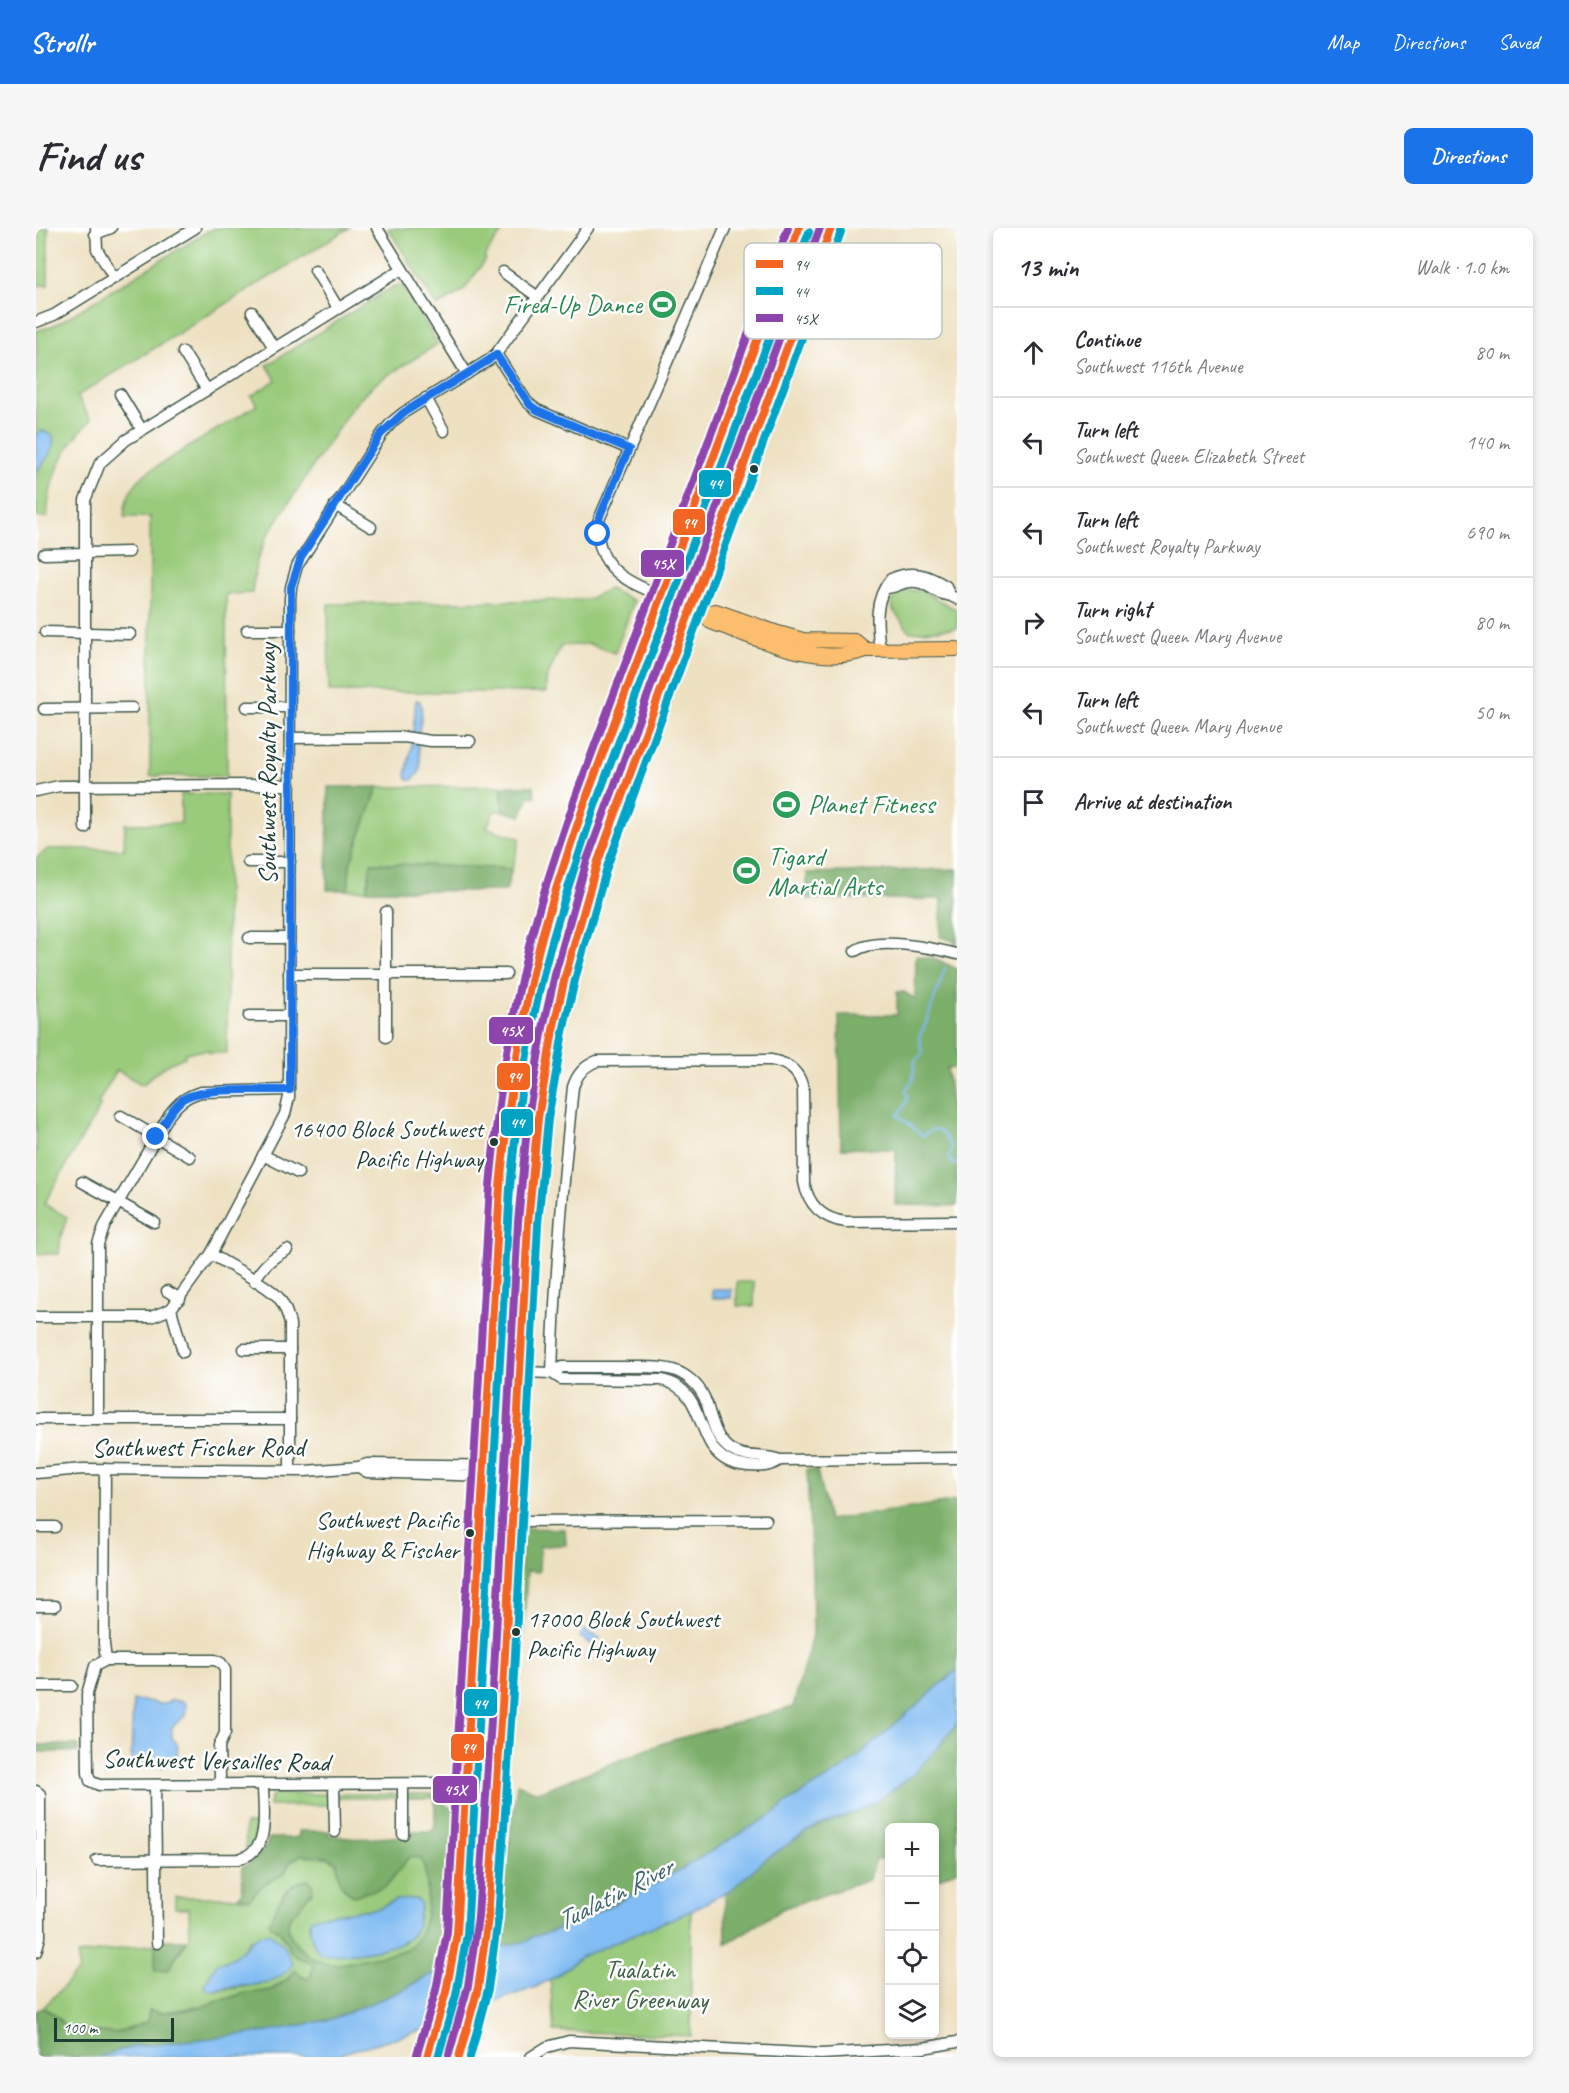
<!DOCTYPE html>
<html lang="en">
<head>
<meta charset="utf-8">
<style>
  :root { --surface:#fff; --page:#f7f7f7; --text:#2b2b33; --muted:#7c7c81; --line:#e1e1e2; --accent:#1a73e8 }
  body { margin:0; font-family:Caveat,sans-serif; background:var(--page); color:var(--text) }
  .controls { position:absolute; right:18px; bottom:18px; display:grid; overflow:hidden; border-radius:9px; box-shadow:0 3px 9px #0003 }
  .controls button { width:54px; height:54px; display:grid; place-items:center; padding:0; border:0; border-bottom:2px solid var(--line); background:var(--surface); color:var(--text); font:30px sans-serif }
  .scale { position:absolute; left:18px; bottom:15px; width:120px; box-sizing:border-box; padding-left:6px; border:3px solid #1f3d34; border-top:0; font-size:16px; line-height:21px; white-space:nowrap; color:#1f3d34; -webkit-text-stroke:4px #fff; paint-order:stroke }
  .stop { position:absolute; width:18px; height:18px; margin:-14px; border:4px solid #1a73e8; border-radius:50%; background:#fff }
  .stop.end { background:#1a73e8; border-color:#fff; box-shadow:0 2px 6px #0008 }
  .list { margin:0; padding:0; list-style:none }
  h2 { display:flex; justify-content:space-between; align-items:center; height:78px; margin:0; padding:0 24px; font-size:26px }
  h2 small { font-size:20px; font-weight:400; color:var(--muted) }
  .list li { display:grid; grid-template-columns:39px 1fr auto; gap:18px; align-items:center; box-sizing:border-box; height:90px; padding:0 24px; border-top:2px solid var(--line) }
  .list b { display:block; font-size:22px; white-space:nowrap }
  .list p { margin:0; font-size:20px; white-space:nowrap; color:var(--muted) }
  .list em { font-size:20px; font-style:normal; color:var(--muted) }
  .icon { flex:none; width:33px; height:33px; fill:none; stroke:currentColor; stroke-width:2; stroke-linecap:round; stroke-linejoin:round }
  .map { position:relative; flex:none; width:921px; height:1829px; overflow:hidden; border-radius:9px }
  header { display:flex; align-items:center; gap:36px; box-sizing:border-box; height:84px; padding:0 30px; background:var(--accent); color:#fff }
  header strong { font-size:28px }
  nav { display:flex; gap:33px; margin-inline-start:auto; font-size:21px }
  .intro { display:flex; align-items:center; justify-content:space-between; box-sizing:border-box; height:144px; padding:0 36px }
  h1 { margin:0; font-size:42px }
  .button { padding:15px 27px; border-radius:9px; background:var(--accent); color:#fff; font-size:21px; font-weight:700 }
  main { display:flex; gap:36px; padding:0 36px }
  aside { flex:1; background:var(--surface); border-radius:9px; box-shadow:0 3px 9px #0003 }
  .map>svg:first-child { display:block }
  .green { fill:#9acb7b; stroke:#5c8458; stroke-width:1.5; fill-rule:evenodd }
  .forest { fill:#7baf6b; stroke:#4d7650; stroke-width:1.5 }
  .water { fill:#81bcf3; stroke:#507c94; stroke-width:1.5 }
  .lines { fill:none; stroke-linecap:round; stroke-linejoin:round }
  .stream { stroke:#81bcf3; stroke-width:2 }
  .minor-casing { stroke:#3e5649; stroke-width:13 }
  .major-casing { stroke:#3e5649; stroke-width:16 }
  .highway-casing { stroke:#3e5649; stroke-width:19 }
  .minor { stroke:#fff; stroke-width:10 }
  .major { stroke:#fbbd6e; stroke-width:14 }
  .highway { stroke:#fbbd6e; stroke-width:16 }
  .bus-1-casing { stroke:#fff; stroke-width:12 }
  .bus-2-casing { stroke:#fff; stroke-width:12 }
  .bus-3-casing { stroke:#fff; stroke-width:12 }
  .bus-1 { stroke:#f26522; stroke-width:8 }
  .bus-2 { stroke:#02a4c6; stroke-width:8 }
  .bus-3 { stroke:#8e44ad; stroke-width:8 }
  .route { stroke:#1a73e8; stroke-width:8 }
  .bus-dot { fill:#1f3d34; stroke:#fff; stroke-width:2 }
  .labels { text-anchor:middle; stroke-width:5; stroke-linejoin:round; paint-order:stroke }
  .bus-label { font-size:24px; fill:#1f3d34; stroke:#fff; text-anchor:end }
  .leisure-label { font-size:26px; fill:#27864d; stroke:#fff; text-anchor:start }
  .street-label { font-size:26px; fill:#1f3d34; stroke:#fff }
  .park-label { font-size:26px; fill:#3e6046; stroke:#fff }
  .water-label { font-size:27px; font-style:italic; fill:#3c636d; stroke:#fff }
  .key { fill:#fff; stroke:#bcc5c2; stroke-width:1.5 }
  .key-label { font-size:16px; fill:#1f3d34 }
  .line-badge { stroke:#fff; stroke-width:2 }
  .badge-label { font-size:16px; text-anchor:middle; font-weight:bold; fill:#fff }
</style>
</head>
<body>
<header>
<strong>Strollr</strong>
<nav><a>Map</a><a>Directions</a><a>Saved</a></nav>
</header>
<div class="intro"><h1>Find us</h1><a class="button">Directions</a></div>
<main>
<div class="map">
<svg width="921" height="1829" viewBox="0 0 921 1829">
  <rect width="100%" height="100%" fill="#fff"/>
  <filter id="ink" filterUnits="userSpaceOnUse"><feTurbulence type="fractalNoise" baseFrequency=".0167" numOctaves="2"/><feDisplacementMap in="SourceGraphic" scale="12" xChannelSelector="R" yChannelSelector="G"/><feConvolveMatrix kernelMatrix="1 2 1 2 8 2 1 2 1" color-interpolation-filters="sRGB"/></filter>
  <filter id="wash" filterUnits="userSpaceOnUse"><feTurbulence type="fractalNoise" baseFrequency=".008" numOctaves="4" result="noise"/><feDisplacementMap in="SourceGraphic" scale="24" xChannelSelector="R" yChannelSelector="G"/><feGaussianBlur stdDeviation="1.35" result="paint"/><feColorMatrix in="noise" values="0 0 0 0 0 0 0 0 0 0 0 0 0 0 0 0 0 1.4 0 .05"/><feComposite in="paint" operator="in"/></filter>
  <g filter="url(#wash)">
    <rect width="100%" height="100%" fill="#eee1c2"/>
    <g class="green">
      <rect x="0" y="0" width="12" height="57"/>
      <path d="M177 0H313L41 168 55 192C27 219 13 250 11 289H0V103L14 99 33 89Z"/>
      <path d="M352 0H469L448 29 450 31 428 62 401 79Z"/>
      <path d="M364 57 368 60 402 116 344 152 328 166 314 182 231 308 220 335 216 365 190 366 191 548H114V289H88C89 270 96 257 110 245L221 177 215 168 240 152 231 137 358 58Z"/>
      <path d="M573 361 598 373 579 425 553 416 525 418 510 452V464H293L292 376 539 372 552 371Z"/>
      <path d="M870 362 886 363 921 382V400L874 404 857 382 856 374 862 366Z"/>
      <path d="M466 558 467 583H458L451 600 484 610 476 641 336 635 331 662H312L314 636 342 559Z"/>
      <path d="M145 566H191V825H173L172 822 149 825V829C132 835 119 843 107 857L81 842 62 875 65 877 8 976 31 989 25 1008 23 1026H0V630L12 621H88L89 596 145 595Z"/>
      <rect x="701" y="1054" width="17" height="24"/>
      <path d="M237 1566H293V1577L233 1578 234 1570Z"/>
      <rect x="301" y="1566" width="60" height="4"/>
      <path d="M369 1566H408L407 1575 399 1570H369Z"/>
      <path d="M209 1596H219L218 1614 210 1623Z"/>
      <path d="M265 1627 292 1629 301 1634C303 1651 302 1659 318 1668L350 1658 373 1629 385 1630C395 1653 396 1709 368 1722 357 1727 340 1728 328 1731 316 1733 298 1739 287 1735 272 1730 247 1709 253 1691 256 1685 262 1683 265 1678 269 1672 270 1668 276 1664V1657L273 1652 241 1701C249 1708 250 1719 257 1726 263 1732 272 1731 278 1737L275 1747 271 1751 264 1747 255 1748 233 1763 212 1765 171 1777 122 1785 111 1794 80 1805 41 1803 29 1798 17 1785 7 1780 42 1743V1727L119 1716 132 1742 154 1709 153 1680H139V1669H202L213 1671 228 1656 248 1646 255 1633ZM380 1671 368 1714 334 1723 301 1727 278 1718 273 1700 275 1691 284 1688 343 1680 359 1672ZM215 1710 232 1755 178 1763 181 1735C197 1734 206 1723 215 1710Z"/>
      <path d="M655 1681V1808L518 1803 513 1734Z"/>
    </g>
    <g class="forest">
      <path d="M466 558H498L499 569 493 568 485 588 467 583Z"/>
      <path d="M292 559H342L314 636 312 662H291Z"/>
      <path d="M335 635 476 641 470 663 331 662Z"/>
      <path d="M921 641V715L913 711 904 709 906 671H771V645Z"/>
      <path d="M880 728 900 731 921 741V840H911L918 902H921V978L859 977 860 921 805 920 803 787H861V764H868L879 771Z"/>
      <path d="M771 1242H781L792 1292 921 1273V1442L809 1540 752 1574 739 1585 644 1642 584 1673 514 1704 496 1709 492 1713 459 1721 481 1556 502 1564 630 1514 757 1479 777 1404 776 1343Z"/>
      <path d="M487 1300 529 1301 530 1317 504 1318 503 1344 491 1343 486 1436 478 1432Z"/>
      <path d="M921 1495V1642L899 1652 898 1600H854L853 1629 840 1632 833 1652 748 1680 690 1716 689 1664C704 1656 715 1643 728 1632 742 1622 756 1613 770 1604 786 1594 805 1591 822 1583 863 1564 893 1531 921 1495Z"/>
      <rect x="0" y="1517" width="42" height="7"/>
      <path d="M399 1570 419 1583 416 1673 408 1740 363 1764 296 1791 232 1804 101 1818 61 1829H0V1783L7 1780 17 1785 29 1798 42 1803 80 1805 111 1794 113 1782C141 1791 182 1772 210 1765 217 1763 227 1765 234 1762 243 1759 254 1750 259 1742L271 1751 275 1747 278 1737C272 1731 262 1732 256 1725 251 1719 250 1709 244 1704 239 1699 236 1701 233 1695 239 1678 252 1651 273 1652L277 1657 276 1664C270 1668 269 1672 265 1678 262 1683 256 1685 253 1691 247 1709 272 1730 287 1735 298 1739 316 1733 328 1731 340 1728 357 1727 368 1722 396 1709 395 1653 385 1630L373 1629 350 1658 318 1668C302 1659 303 1651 301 1634L292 1629 265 1627 255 1633 248 1646 228 1656 214 1671 202 1669 206 1665V1639C218 1634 230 1623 233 1610H258L263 1608V1603H293V1607C300 1607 305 1610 312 1610 331 1612 350 1609 369 1608V1603H395L399 1599Z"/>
      <path d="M124 1712H150L132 1742 119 1743V1716Z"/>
    </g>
    <g class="water">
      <path d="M5 202 17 208C20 223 8 233 0 244V208Z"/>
      <path d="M380 472 384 473C389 489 381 501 382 516 382 524 387 536 383 545 381 547 378 549 376 552H372L370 547 376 516Z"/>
      <rect x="676" y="1061" width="19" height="9"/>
      <path d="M548 1402 564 1410 559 1418 544 1409Z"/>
      <path d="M921 1442V1495L901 1521 875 1548 843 1572 820 1584 783 1597 772 1603 728 1632 697 1660 657 1682 546 1728 522 1747 500 1759 395 1796 389 1801 293 1829H61L101 1818 232 1804 296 1791 363 1764 416 1736 473 1717 492 1713 496 1709 514 1704 584 1673 644 1642 739 1585 752 1574 809 1540Z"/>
      <path d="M135 1472 147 1473 150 1477 149 1488 136 1499V1510C143 1515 142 1521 141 1529L127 1539H100L95 1534 97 1473C101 1473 108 1472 112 1473 121 1476 127 1479 135 1472Z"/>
      <path d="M380 1671 385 1676C383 1685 382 1701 376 1707 362 1723 306 1727 285 1727 276 1716 272 1705 275 1691L284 1688 343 1680 359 1672Z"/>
      <path d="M233 1705 245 1714 257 1735C245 1756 215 1758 194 1759 186 1760 179 1763 171 1762L168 1757 181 1735C205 1734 210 1707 233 1705Z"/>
    </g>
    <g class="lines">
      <path class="stream" d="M909 740 892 790 883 810 887 826 879 832 877 852 869 863 872 869 869 877 862 887 887 908 895 902 901 901 906 905 916 920 913 929 916 935 921 937"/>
    </g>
  </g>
  <g filter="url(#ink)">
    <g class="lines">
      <defs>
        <g id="minor">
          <path d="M60 0 61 21 78 50"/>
          <path d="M341 0 431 146"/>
          <path d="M59 6 75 0"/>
          <path d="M279 42 302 80"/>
          <path d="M467 44 502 69"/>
          <path d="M216 84 238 120"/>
          <path d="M0 94 18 87 159 0"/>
          <path d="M147 124 171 162"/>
          <path d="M460 126 491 174 501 182 593 221"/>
          <path d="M84 166 106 202"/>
          <path d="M390 170 408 203"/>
          <path d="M299 277 335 299"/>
          <path d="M8 326 93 324"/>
          <path d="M850 360C859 360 864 355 873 354 886 352 893 360 904 365 911 368 913 366 921 371"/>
          <path d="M627 368C590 354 559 340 562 294L689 0"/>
          <path d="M211 402H254"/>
          <path d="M9 404 94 406"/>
          <path d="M844 423C841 397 837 372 855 351 876 341 892 347 910 358L913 366"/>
          <path d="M211 479H254"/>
          <path d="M8 481 96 480"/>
          <path d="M254 510 368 509 395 513H434"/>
          <path d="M0 563 23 558 254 557"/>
          <path d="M49 600V272L64 235 90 212 366 41"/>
          <path d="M212 634H254"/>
          <path d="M213 710H253"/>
          <path d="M819 723C840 708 897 720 921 726"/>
          <path d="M253 746H470"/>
          <path d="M213 788H253"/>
          <path d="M350 809V684"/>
          <path d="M85 888 154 929"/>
          <path d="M227 927 262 945"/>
          <path d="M46 954 118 994"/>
          <path d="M175 1026C192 1037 231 1056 243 1070 249 1078 252 1087 254 1096V1242"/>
          <path d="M218 1053C227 1038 235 1030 251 1022"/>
          <path d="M131 1063 144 1071"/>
          <path d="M135 1081 147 1124"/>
          <path d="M0 1089H115L135 1081 175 1026 249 886 253 869 254 371 255 359 261 338 346 206 356 194 367 185 453 132 460 126 552 0"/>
          <path d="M208 1121H254"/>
          <path d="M484 1144 516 1145 525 1151 626 1152C679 1164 652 1234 712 1238 725 1239 733 1239 744 1232"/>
          <path d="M516 1145C519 1049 527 954 537 859 541 846 548 838 561 833L735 832C752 835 763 843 767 860L768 954C772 977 787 991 810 994L921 993"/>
          <path d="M516 1145 526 1139C549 1139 573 1139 596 1139 609 1139 624 1138 637 1142 650 1146 662 1156 668 1169 676 1187 677 1210 695 1222 709 1231 728 1226 744 1232L921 1230"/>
          <path d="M0 1191H254"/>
          <path d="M62 1191V1016L69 997 133 887C142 875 150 868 165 864L253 862"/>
          <path d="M323 1239 331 1244 478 1249"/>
          <path d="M69 1241 68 1416 70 1432"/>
          <path d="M0 1245 47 1241 269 1243 323 1239 331 1236 478 1238"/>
          <path d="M476 1293 730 1292"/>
          <path d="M0 1299H19"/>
          <path d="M0 1378H19"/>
          <path d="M0 1458H36"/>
          <path d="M184 1549 183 1518 189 1505V1442L185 1435 179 1432H70L59 1438 51 1466 52 1545 54 1553 63 1557 414 1555 417 1571 428 1581"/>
          <path d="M298 1556 299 1604"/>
          <path d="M367 1556V1606"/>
          <path d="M119 1558 121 1715"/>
          <path d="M0 1563 4 1566V1709L0 1724"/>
          <path d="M61 1632 202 1631C236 1623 227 1585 227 1557"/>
          <path d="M495 1829 511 1819 533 1813 785 1826 887 1820 921 1814"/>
        </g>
        <g id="major">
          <path d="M627 368 668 385 675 394C720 410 782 440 830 422L921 421"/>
          <path d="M668 385 680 383 742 405 767 412 819 413 830 422"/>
        </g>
        <g id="highway">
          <path d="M391 1829 410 1764 421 1705 464 958 471 886 485 801 502 724 520 660 551 568 763 0"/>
          <path d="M423 1829 442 1760 452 1690 467 1463 492 995 502 890 517 802 530 745 561 636 795 0"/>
        </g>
      </defs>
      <use href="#minor" class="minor-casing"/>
      <use href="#major" class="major-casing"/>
      <use href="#highway" class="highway-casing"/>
      <use href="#minor" class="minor"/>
      <use href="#major" class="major"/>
      <use href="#highway" class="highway"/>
      <defs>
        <g id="bus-1">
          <path d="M391 1829 410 1764 421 1705 464 958C472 879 483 801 502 724 515 671 534 620 551 568L763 0"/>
          <path d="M423 1829 442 1760 452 1690 467 1463 492 995 502 890 517 802 530 745 561 636 795 0"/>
        </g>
        <g id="bus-2">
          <path d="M402 1829 420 1767 431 1706 474 959C482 880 492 801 513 724 527 673 544 622 561 572L773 4"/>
          <path d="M434 1829 452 1761 462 1691 477 1464 502 996 512 891 527 804 540 748 571 639 805 4"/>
        </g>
        <g id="bus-3">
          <path d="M381 1826 400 1762 411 1704 454 957C461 878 473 800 492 722 505 669 523 617 541 565L752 0"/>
          <path d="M413 1826 432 1758 442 1689 457 1462 482 994 492 889 507 800 520 742 551 632 784 0"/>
        </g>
      </defs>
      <use href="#bus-1" class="bus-1-casing"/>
      <use href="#bus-2" class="bus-2-casing"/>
      <use href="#bus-3" class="bus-3-casing"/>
      <use href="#bus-1" class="bus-1"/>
      <use href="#bus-2" class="bus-2"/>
      <use href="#bus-3" class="bus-3"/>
    </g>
  </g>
  <g class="lines" filter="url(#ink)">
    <path class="route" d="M120 909C128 896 135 880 147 871 167 858 228 863 254 862L255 359 265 329 345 206 367 185 453 132 460 126 494 177 501 182 593 221 566 283 562 294V306"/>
  </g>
  <defs>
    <symbol id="stadium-disc" viewBox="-11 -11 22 22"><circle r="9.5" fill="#2e9e5b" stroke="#fff"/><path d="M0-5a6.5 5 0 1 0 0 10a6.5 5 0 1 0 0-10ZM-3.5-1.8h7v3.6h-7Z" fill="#fff"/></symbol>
  </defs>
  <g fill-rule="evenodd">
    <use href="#stadium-disc" x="610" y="60" width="33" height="33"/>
    <use href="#stadium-disc" x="734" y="560" width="33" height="33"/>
    <use href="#stadium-disc" x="694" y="626" width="33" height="33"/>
  </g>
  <g class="bus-dot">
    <circle cx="718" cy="241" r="5"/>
    <circle cx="458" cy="914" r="5"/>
    <circle cx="434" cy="1305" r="5"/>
    <circle cx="480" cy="1404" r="5"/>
  </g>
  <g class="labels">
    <g class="bus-label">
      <text x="447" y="909">16400 Block Southwest<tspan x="447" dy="30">Pacific Highway</tspan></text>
      <text x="423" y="1300">Southwest Pacific<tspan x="423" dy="30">Highway &amp; Fischer</tspan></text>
      <text x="491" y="1399" text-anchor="start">17000 Block Southwest<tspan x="491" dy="30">Pacific Highway</tspan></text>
    </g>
    <g class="leisure-label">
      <text x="606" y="85" text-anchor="end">Fired-Up Dance</text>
      <text x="772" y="585">Planet Fitness</text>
      <text x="732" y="637">Tigard<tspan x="732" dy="30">Martial Arts</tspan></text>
    </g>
    <g class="street-label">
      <text transform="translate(231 536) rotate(-90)" y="9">Southwest Royalty Parkway</text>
      <text x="162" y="1228">Southwest Fischer Road</text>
      <text transform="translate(180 1532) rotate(1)" y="9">Southwest Versailles Road</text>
    </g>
    <g class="park-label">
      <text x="604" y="1750">Tualatin<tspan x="604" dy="30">River Greenway</tspan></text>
    </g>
    <g class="water-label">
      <text transform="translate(578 1666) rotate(-27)" y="9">Tualatin River</text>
    </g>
  </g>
  <rect x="708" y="15" width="198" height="96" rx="9" class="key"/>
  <rect x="720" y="32" width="27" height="8" fill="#f26522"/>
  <rect x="720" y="59" width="27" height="8" fill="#02a4c6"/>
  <rect x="720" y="86" width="27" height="8" fill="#8e44ad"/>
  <g class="key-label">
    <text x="758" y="42">94</text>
    <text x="758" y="69">44</text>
    <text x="758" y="96">45X</text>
  </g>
  <g class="line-badge">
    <rect x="662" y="241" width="34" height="29" rx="6" fill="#02a4c6"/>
    <rect x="636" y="280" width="34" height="28" rx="6" fill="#f26522"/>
    <rect x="604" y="321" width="45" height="29" rx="6" fill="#8e44ad"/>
    <rect x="452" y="788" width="46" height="29" rx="6" fill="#8e44ad"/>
    <rect x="460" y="834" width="35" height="29" rx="6" fill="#f26522"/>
    <rect x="464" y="880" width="34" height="29" rx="6" fill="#02a4c6"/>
    <rect x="427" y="1460" width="35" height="29" rx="6" fill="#02a4c6"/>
    <rect x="414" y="1505" width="35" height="29" rx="6" fill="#f26522"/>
    <rect x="396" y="1547" width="46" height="29" rx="6" fill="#8e44ad"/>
  </g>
  <g class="badge-label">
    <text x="679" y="261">44</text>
    <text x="653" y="300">94</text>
    <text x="627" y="341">45X</text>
    <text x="475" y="808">45X</text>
    <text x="478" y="854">94</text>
    <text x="481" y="900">44</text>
    <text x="444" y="1481">44</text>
    <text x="432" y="1525">94</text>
    <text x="419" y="1567">45X</text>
  </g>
</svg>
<div class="controls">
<button>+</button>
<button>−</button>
<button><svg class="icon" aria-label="locate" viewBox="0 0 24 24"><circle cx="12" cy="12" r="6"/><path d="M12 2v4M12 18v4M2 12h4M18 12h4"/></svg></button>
<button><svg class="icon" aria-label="layers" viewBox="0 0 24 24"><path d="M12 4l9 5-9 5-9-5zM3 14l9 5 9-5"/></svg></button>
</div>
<div class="scale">100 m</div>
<div class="stop" style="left:562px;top:306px"></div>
<div class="stop end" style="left:120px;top:909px"></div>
</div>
<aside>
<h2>13 min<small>Walk · 1.0 km</small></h2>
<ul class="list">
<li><svg class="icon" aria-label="ahead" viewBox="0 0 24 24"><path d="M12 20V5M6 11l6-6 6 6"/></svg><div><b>Continue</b><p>Southwest 116th Avenue</p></div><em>80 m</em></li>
<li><svg class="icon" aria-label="left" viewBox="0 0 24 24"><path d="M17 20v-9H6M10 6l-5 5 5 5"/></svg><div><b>Turn left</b><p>Southwest Queen Elizabeth Street</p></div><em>140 m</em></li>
<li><svg class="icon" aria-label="left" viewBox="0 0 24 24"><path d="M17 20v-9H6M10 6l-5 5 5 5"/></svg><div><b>Turn left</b><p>Southwest Royalty Parkway</p></div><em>690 m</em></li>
<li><svg class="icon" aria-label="right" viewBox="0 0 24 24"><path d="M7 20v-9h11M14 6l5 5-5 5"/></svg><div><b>Turn right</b><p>Southwest Queen Mary Avenue</p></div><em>80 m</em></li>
<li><svg class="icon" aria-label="left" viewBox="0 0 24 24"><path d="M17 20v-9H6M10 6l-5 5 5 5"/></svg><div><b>Turn left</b><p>Southwest Queen Mary Avenue</p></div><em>50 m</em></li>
<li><svg class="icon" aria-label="arrive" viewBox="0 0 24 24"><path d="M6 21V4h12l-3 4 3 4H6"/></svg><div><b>Arrive at destination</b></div></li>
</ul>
</aside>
</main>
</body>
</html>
